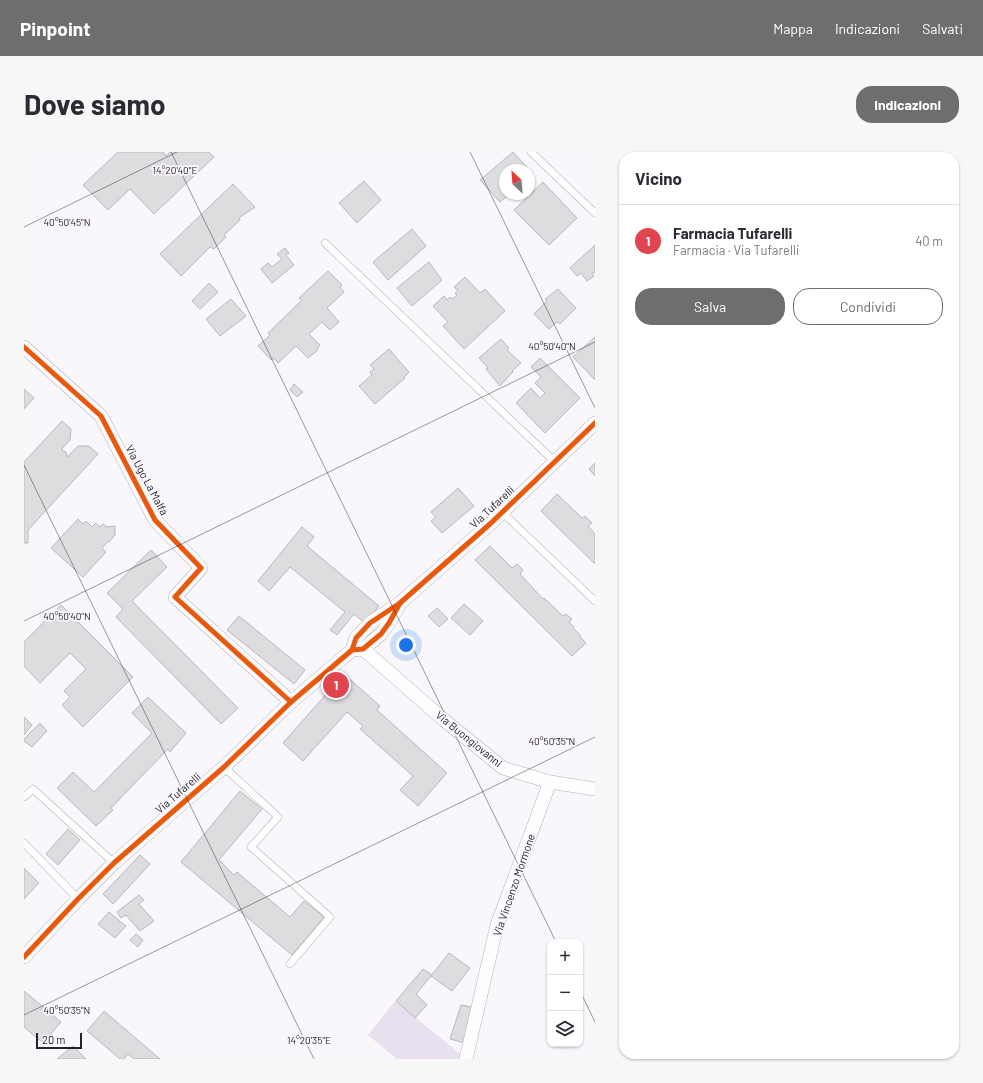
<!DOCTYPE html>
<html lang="it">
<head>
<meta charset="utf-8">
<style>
  :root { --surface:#fff; --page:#f7f7f7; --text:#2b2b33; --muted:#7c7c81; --line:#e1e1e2; --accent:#6f6d70 }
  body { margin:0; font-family:Barlow,sans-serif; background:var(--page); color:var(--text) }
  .controls { position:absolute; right:12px; bottom:12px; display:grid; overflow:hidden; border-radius:8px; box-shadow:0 1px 3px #0004 }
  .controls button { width:36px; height:36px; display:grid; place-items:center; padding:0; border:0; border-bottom:1px solid var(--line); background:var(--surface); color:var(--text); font:20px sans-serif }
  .compass { position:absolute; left:475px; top:12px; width:36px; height:36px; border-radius:50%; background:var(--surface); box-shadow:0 1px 3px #0004; rotate:334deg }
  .scale { position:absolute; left:12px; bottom:10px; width:46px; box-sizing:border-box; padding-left:4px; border:2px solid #242325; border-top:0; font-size:11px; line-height:14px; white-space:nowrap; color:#242325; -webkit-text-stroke:3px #faf6fd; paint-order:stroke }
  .you { position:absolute; left:382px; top:493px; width:14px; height:14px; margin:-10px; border:3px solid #fff; border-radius:50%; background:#1a73e8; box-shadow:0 0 0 6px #1a73e833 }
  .badge { display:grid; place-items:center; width:26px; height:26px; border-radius:50%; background:var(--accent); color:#fff; font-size:13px; font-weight:700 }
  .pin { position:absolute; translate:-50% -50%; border:2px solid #fff; box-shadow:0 1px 4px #0006 }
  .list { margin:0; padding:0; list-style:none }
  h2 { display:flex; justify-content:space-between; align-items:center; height:52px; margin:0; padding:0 16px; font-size:17px }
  h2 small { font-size:13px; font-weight:400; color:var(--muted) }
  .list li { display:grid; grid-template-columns:26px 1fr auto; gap:12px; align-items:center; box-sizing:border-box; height:72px; padding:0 16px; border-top:1px solid var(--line) }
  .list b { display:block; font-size:15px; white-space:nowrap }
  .list p { margin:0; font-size:13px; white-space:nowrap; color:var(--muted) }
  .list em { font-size:13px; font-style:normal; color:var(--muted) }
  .actions { display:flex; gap:8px; padding:12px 16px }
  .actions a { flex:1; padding:9px 0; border:1px solid var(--accent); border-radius:16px; text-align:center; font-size:14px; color:var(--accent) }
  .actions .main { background:var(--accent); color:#fff }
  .icon { flex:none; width:22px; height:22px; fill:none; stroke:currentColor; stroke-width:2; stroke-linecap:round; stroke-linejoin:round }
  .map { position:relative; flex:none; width:571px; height:907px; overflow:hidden; border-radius:16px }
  header { display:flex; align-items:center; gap:24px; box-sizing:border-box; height:56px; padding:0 20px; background:var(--accent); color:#fff }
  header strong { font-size:19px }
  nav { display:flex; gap:22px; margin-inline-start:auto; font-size:14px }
  .intro { display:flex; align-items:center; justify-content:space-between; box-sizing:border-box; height:96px; padding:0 24px }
  h1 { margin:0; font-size:28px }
  .button { padding:10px 18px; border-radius:16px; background:var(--accent); color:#fff; font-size:14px; font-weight:700 }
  main { display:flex; gap:24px; padding:0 24px }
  aside { flex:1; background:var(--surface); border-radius:16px; box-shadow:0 1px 3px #0004 }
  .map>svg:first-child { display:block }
  .green { fill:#e8e0ef }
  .building { fill:#dedcdf; stroke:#bab8bc }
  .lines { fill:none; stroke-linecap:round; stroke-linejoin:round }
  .service-casing { stroke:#b2b0b3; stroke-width:8 }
  .minor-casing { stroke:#b2b0b3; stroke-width:14 }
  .service { stroke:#fefeff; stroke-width:7 }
  .minor { stroke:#fefeff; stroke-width:13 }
  .cycleway-casing { stroke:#faf6fd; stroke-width:8 }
  .cycleway { stroke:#e8590c; stroke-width:5 }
  .ticks { fill:none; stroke:#242325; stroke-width:1; stroke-opacity:0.45 }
  .labels { text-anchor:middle; stroke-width:3.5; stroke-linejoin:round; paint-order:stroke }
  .street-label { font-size:11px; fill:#242325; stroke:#faf6fd }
  .ticks-label { font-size:10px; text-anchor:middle; fill:#242325; stroke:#faf6fd; stroke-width:3.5; stroke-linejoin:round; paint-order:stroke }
</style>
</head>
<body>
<header>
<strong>Pinpoint</strong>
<nav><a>Mappa</a><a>Indicazioni</a><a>Salvati</a></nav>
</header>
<div class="intro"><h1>Dove siamo</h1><a class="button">Indicazioni</a></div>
<main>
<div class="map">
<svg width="571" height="907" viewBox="0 0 571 907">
  <rect width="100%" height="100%" fill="#faf7fc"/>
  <path class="green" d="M371 849 439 904 437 907H373L344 883Z"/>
  <g class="building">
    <path d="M94 0H139L142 4 146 0H185L190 5 130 62 106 37 84 58 59 33Z"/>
    <path d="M489 0 509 22 505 25V18H481V42H486L476 50 456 28Z"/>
    <path d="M340 29 357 48 333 71 315 51Z"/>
    <path d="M519 30 553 66 525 93 490 58Z"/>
    <path d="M209 32 231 55 215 66 216 68 200 83 202 85 190 97 186 95 157 124 136 102Z"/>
    <path d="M388 77 402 94 364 128 349 110Z"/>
    <path d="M571 93V120L568 122 570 124 563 129 557 121 553 124 546 116Z"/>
    <path d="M261 96 265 101 262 103 270 113 248 131 237 117 244 111 248 115 258 107 253 102Z"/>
    <path d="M405 110 418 128 388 154 373 136Z"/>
    <path d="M304 119 318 133 316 135 320 140 303 156 315 170 306 178 298 170 285 182 296 193 293 197 294 198 284 206 272 194 254 211 250 206 247 208 234 194 246 183 244 181 278 148 275 146Z"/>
    <path d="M441 125 456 141 461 137 481 159 440 197 419 174 424 170 409 154 420 144 423 148 426 145 428 147 433 143 431 141 434 138 430 135Z"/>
    <path d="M185 131 194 140 176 157 168 149Z"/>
    <path d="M534 137 552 156 536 172 533 170 525 177 510 162 523 149 521 147Z"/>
    <path d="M207 147 222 164 196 184 182 167Z"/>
    <path d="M571 185V228L549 205Z"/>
    <path d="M477 187 485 196 483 198 497 211 488 219 489 220 476 234 462 217 464 216 455 206Z"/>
    <path d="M365 197 385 220 380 225 381 226 351 252 335 234 348 223 346 220 350 217 346 213Z"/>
    <path d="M516 206 556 246 521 281 492 251 507 236 516 246 521 241 511 231 517 225 507 215Z"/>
    <path d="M270 232 279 240 273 245 266 238Z"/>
    <path d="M0 237 10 246 0 257Z"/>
    <path d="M38 269 47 277 46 288 38 297 39 299 42 300 43 305 54 294H65L74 302 4 378V391H0V310Z"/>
    <path d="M571 311V324L565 317Z"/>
    <path d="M434 336 450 354 418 381 407 369 412 365 407 360Z"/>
    <path d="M533 342 558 366 561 364 568 371 564 374 571 382V412L517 359Z"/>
    <path d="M54 367 59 372 62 369 68 375 72 371 76 375 79 372 83 375 91 374V383L85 390 84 389 78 396 82 400 59 425 27 396Z"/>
    <path d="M278 375 290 385 283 394 355 454 341 471 330 462 313 483 306 478 321 460 266 415 245 439 234 429Z"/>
    <path d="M466 394 488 416 493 412 499 418 496 422 519 447 520 446 539 464 542 462 548 467 545 470 550 475 549 476 557 484 556 485 562 491 548 504 451 408Z"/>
    <path d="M127 398 143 415 108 449 214 556 197 572 92 465 99 457 83 441Z"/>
    <path d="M440 452 459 469 446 483 427 466Z"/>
    <path d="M37 453 109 525 59 575 38 553 46 545 40 539 62 517 46 501 16 531 0 514V490Z"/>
    <path d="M413 456 424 467 415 475 404 464Z"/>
    <path d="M215 464 281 518 270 532 203 478Z"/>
    <path d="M320 522 356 554 353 558 423 621 394 654 376 638 389 624 336 577 339 574 323 560 279 609 259 591Z"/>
    <path d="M124 545 162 581 146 600 144 597 87 656 89 658 72 674 33 636 49 620 70 640 128 581 108 561Z"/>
    <path d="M0 565 8 573 0 583Z"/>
    <path d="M16 571 23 579 8 595 0 589V587Z"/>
    <path d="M216 639 238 657 195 708 210 723 213 720 266 765 280 749 300 765 268 803 157 710Z"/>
    <path d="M44 677 56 688 34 713 22 702Z"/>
    <path d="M116 703 126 712 89 752 79 742Z"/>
    <path d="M0 716 15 731 0 747Z"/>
    <path d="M115 743 120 748 115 752 130 769 116 779 102 763 97 766 93 760Z"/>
    <path d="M85 760 102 774 91 786 74 772Z"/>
    <path d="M112 782 119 788 114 795 106 788Z"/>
    <path d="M425 801 446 816 428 839 407 824Z"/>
    <path d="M399 817 408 823 392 842 403 853 391 866 372 849Z"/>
    <path d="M0 839 37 870 19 891 0 875Z"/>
    <path d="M437 853 452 856 441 891 426 887Z"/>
    <path d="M80 859 136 907H115L114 906 113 907H110L104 902 100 907H96L63 879Z"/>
    <path d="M49 894 62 907H33Z"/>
  </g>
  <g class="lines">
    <defs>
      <g id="service">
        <path d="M507 0 571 61"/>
        <path d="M301 91 530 309"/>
        <path d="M478 360 571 449"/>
        <path d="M200 615 254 665 227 695 306 765 266 812"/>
        <path d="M0 645 9 637 90 711"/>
        <path d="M0 691 54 747"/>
      </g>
      <g id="minor">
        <path d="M0 195 77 264 131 368 177 416 151 445 267 550"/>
        <path d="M339 497 420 568 479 616 526 630 571 637"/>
        <path d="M328 498 332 486 346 471 376 451 466 372 571 271"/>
        <path d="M0 805 54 747 90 711 200 615 267 550 328 498 339 497 357 482 365 471 376 451"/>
        <path d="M442 907 473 773 526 630"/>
      </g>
    </defs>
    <use href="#service" class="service-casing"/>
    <use href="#minor" class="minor-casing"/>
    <use href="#service" class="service"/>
    <use href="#minor" class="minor"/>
    <defs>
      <g id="cycleway">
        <path d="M0 195 77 264 131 368 177 416 151 445 267 550"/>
        <path d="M328 498 332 486 346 471 376 451 466 372 571 271"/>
        <path d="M0 805 54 747 90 711 200 615 267 550 328 498 339 497 357 482 365 471 376 451"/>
      </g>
    </defs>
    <use href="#cycleway" class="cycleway-casing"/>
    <use href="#cycleway" class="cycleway"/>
  </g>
  <path class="ticks" d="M147 0 532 790M446 0 571 256M0 75 153 0M0 313 290 907M0 469 571 190M556 839 571 870M0 863 571 585"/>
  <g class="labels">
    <g class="street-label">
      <text transform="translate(123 328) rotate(62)" y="4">Via Ugo La Malfa</text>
      <text transform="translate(468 355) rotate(-43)" y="4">Via Tufarelli</text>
      <text transform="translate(445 587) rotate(39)" y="4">Via Buongiovanni</text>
      <text transform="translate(154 641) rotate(-41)" y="4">Via Tufarelli</text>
      <text transform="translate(490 733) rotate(-71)" y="4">Via Vincenzo Mormone</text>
    </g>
  </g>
  <g class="ticks-label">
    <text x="151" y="22">14°20'40"E</text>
    <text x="43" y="74">40°50'45"N</text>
    <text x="528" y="198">40°50'40"N</text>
    <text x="43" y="468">40°50'40"N</text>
    <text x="528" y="593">40°50'35"N</text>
    <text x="43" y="862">40°50'35"N</text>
    <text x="285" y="892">14°20'35"E</text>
  </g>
</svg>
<div class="controls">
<button>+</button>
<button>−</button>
<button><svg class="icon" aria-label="layers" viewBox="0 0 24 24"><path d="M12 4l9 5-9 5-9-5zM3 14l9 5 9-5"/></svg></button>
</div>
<svg class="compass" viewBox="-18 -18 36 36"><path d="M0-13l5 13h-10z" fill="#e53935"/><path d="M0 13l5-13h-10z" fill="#7c7c81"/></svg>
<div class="scale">20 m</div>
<div class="you"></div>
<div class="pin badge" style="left:312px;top:533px;background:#e0444e">1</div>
</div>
<aside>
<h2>Vicino<small></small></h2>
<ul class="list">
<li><span class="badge" style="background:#e0444e">1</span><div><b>Farmacia Tufarelli</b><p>Farmacia · Via Tufarelli</p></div><em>40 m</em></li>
</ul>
<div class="actions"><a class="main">Salva</a><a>Condividi</a></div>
</aside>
</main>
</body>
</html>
